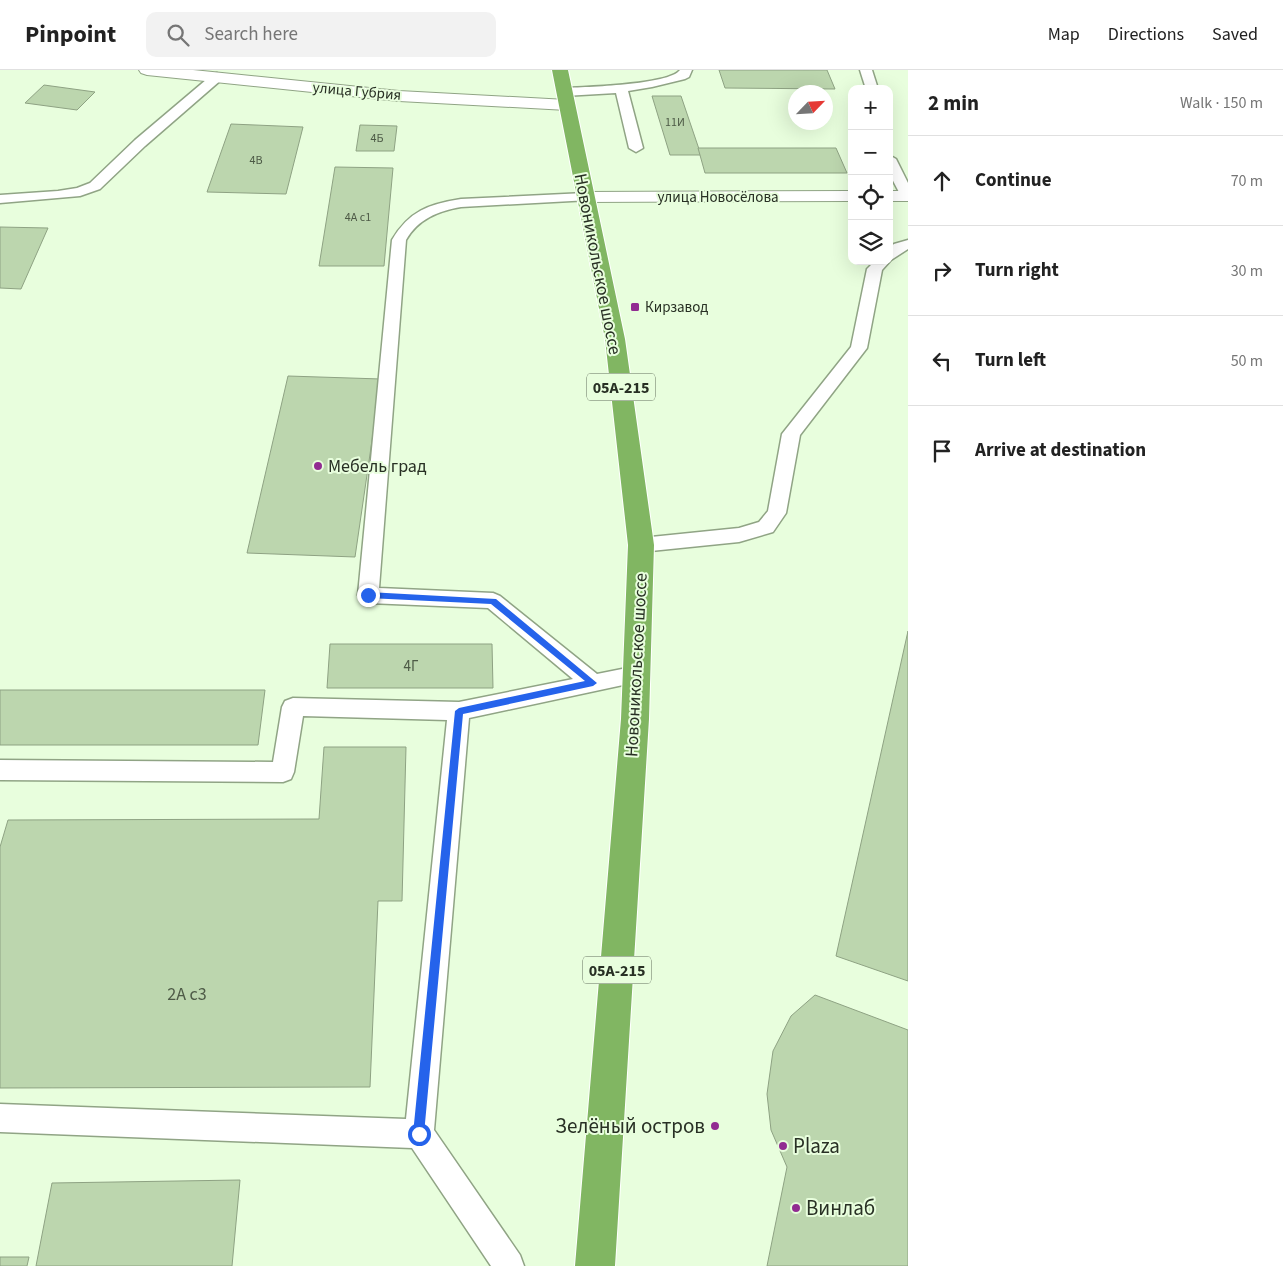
<!DOCTYPE html>
<html lang="en">
<head>
<meta charset="utf-8">
<style>
  :root { --surface:#fff; --page:#f2f2f2; --text:#222; --muted:#767676; --line:#e0e0e0 }
  body { margin:0; font-family:"Source Sans 3",sans-serif; background:var(--page); color:var(--text) }
  .controls { position:absolute; right:15px; top:15px; display:grid; overflow:hidden; border-radius:10px; box-shadow:0 5px 20px #0002 }
  .controls button { width:45px; height:45px; display:grid; place-items:center; padding:0; border:0; border-bottom:1px solid var(--line); background:var(--surface); color:var(--text); font:25px sans-serif }
  .compass { position:absolute; left:788px; top:15px; width:45px; height:45px; border-radius:50%; background:var(--surface); box-shadow:0 5px 20px #0002; rotate:65deg }
  .stop { position:absolute; width:15px; height:15px; margin:-11px; border:4px solid #2563eb; border-radius:50%; background:#fff }
  .stop.end { background:#2563eb; border-color:#fff; box-shadow:0 1px 5px #0008 }
  .list { margin:0; padding:0; list-style:none }
  h2 { display:flex; justify-content:space-between; align-items:center; height:65px; margin:0; padding:0 20px; font-size:21px }
  h2 small { font-size:16px; font-weight:400; color:var(--muted) }
  .list li { display:grid; grid-template-columns:32px 1fr auto; gap:15px; align-items:center; box-sizing:border-box; height:90px; padding:0 20px; border-top:1px solid var(--line) }
  .list b { display:block; font-size:19px; white-space:nowrap }
  .list em { font-size:16px; font-style:normal; color:var(--muted) }
  .icon { flex:none; width:28px; height:28px; fill:none; stroke:currentColor; stroke-width:2; stroke-linecap:round; stroke-linejoin:round }
  .map { position:relative; flex:none; width:908px; height:1196px; overflow:hidden }
  header { display:flex; align-items:center; gap:30px; box-sizing:border-box; height:70px; padding:0 25px; background:var(--surface); border-bottom:1px solid var(--line) }
  header strong { font-size:24px }
  nav { display:flex; gap:28px; margin-inline-start:auto; font-size:18px }
  .search { width:350px; height:45px; background:var(--page); display:flex; align-items:center; gap:12px; box-sizing:border-box; padding:0 18px; border-radius:10px; color:var(--muted); font-size:19px }
  main { display:flex }
  aside { flex:1; background:var(--surface) }
  .map>svg:first-child { display:block }
  .building { fill:#bcd6ae; stroke:#8ea283 }
  .lines { fill:none; stroke-linecap:round; stroke-linejoin:round }
  .lane-casing { stroke:#90a485; stroke-width:3 }
  .secondary-casing { stroke:#90a485; stroke-width:2 }
  .highway-casing { stroke:#fff; stroke-width:2 }
  .lane { fill:#fff; fill-rule:evenodd }
  .secondary { fill:#fff; fill-rule:evenodd }
  .highway { fill:#81b662; fill-rule:evenodd }
  .route { fill:#2563eb }
  .poi-dot { fill:#912c91; stroke:#e8fedd; stroke-width:2 }
  .labels { text-anchor:middle; stroke-width:4; stroke-linejoin:round; paint-order:stroke }
  .far-number-label { font-size:12px; fill:#4d5a46 }
  .far-street-label { font-size:15px; fill:#283024; stroke:#e8fedd }
  .far-poi-label { font-size:15px; fill:#283024; stroke:#e8fedd; text-anchor:start }
  .number-label { font-size:15px; fill:#4d5a46 }
  .shield { fill:#e8fedd; stroke:#626e5c; stroke-width:1 }
  .shield-label { font-size:16px; font-weight:bold; fill:#283024 }
  .street-label { font-size:18px; fill:#283024; stroke:#e8fedd }
  .poi-label { font-size:18px; fill:#283024; stroke:#e8fedd; text-anchor:start }
  .near-number-label { font-size:18px; fill:#4d5a46 }
  .near-poi-label { font-size:21px; fill:#283024; stroke:#e8fedd; text-anchor:start }
</style>
</head>
<body>
<header>
<strong>Pinpoint</strong>
<div class="search"><svg class="icon" aria-label="search" viewBox="0 0 24 24"><circle cx="10" cy="10" r="6"/><path d="M15 15l6 6"/></svg>Search here</div>
<nav><a>Map</a><a>Directions</a><a>Saved</a></nav>
</header>
<main>
<div class="map">
<svg width="908" height="1196" viewBox="0 0 908 1196">
  <rect width="100%" height="100%" fill="#e8fedd"/>
  <g class="building">
    <path d="M719 0H827L835 19 725 18Z"/>
    <path d="M44 15 95 22 77 40 25 33Z"/>
    <path d="M652 26H681L701 85H670Z"/>
    <path d="M231 54 303 57 286 124 207 122Z"/>
    <path d="M360 55 397 56 394 81H356Z"/>
    <path d="M698 78H836L847 103H705Z"/>
    <path d="M335 97 393 98 384 196H319Z"/>
    <path d="M0 157 48 158 21 219 0 218Z"/>
    <path d="M288 306 381 309 355 487 247 483Z"/>
    <path d="M908 561V911L836 886Z"/>
    <path d="M330 574H492L493 618H327Z"/>
    <path d="M0 620H265L258 675H0Z"/>
    <path d="M324 677H406L402 831H378L370 1017 0 1018V777L8 750 319 749Z"/>
    <path d="M815 925 908 960V1196H767L787 1097 771 1060 767 1024 773 981 791 946Z"/>
    <path d="M240 1110 232 1196H36L52 1113Z"/>
    <path d="M0 1187H29L27 1196H0Z"/>
  </g>
  <g class="lines">
    <defs>
      <g id="lane">
        <path d="M680 0H692L689 7 685 9 652 17 628 21 643 78 636 82 629 78 616 23 564 26 558 22 564 18C585 17 669 15 680 0Z"/>
        <path d="M860 0H872L878 19H866Z"/>
        <path d="M217 3 223 7 221 10 145 76 100 119 80 126 0 133V125L58 121 77 118 90 113 135 70 213 4Z"/>
        <path d="M889 85 896 89 908 113V130L901 126 889 103Z"/>
        <path d="M585 123 592 127 590 130 461 137C438 141 418 149 406 170L379 518 493 523 500 526 597 604 637 596 645 598 648 604 645 610 637 612 469 648 434 1060 520 1185 524 1196H491L412 1078 0 1062V1034L406 1049 447 650 303 646 294 702 291 709 283 712 0 710V690L273 692 282 637 285 631 293 628 459 632 573 609 488 538 368 533 361 530 358 525 392 170C409 141 429 134 461 129Z"/>
        <path d="M908 170V179L891 190 882 200 867 278 800 365 786 443 773 462 739 472 641 482 634 480 631 475 634 470 641 468 739 458 759 452 768 441 782 364 851 277 867 199 875 191H889V178L894 174Z"/>
      </g>
      <g id="secondary">
        <path d="M139 0H193L399 21 567 30 573 32 575 35 573 38 567 40 399 31 147 5 141 3Z"/>
        <path d="M852 121V131L585 132 579 131 576 127 579 123 585 122Z"/>
        <rect x="889" y="121" width="19" height="10"/>
      </g>
      <path id="highway" d="M552 0H568L625 269 654 475 649 649 615 1196H575L621 649 628 475 605 269Z"/>
    </defs>
    <use href="#lane" class="lane-casing"/>
    <use href="#secondary" class="secondary-casing"/>
    <use href="#highway" class="highway-casing"/>
    <use href="#lane" class="lane"/>
    <use href="#secondary" class="secondary"/>
    <use href="#highway" class="highway"/>
  </g>
  <path class="route" d="M368 522 496 529 597 613 593 616 463 644 424 1064 422 1068 419 1069 415 1068 413 1064 455 641 459 638 585 611 491 534 368 528 364 525Z"/>
  <g class="poi-dot">
    <rect x="630" y="232" width="10" height="10" rx="2.5"/>
    <circle cx="318" cy="396" r="5"/>
    <circle cx="715" cy="1056" r="5"/>
    <circle cx="783" cy="1076" r="5"/>
    <circle cx="796" cy="1138" r="5"/>
  </g>
  <g class="labels">
    <g class="far-number-label">
      <text x="675" y="56">11И</text>
      <text x="377" y="72">4Б</text>
      <text x="256" y="94">4В</text>
      <text x="358" y="151">4А с1</text>
    </g>
    <g class="far-street-label">
      <text transform="translate(357 21) rotate(5)" y="5">улица Губрия</text>
      <text x="718" y="132">улица Новосёлова</text>
    </g>
    <g class="far-poi-label">
      <text x="645" y="242">Кирзавод</text>
    </g>
    <g class="number-label">
      <text x="411" y="601">4Г</text>
    </g>
    <g class="shield">
      <rect x="587" y="303.5" width="68" height="27" rx="4"/>
      <rect x="583" y="886.5" width="68" height="27" rx="4"/>
    </g>
    <g class="shield-label">
      <text x="621" y="323">05А-215</text>
      <text x="617" y="906">05А-215</text>
    </g>
    <g class="street-label">
      <text transform="translate(598 194) rotate(79)" y="6">Новоникольское шоссе</text>
      <text transform="translate(636 595) rotate(-87)" y="6">Новоникольское шоссе</text>
    </g>
    <g class="poi-label">
      <text x="328" y="402">Мебель град</text>
    </g>
    <g class="near-number-label">
      <text x="187" y="930">2А с3</text>
    </g>
    <g class="near-poi-label">
      <text x="705" y="1063" text-anchor="end">Зелёный остров</text>
      <text x="793" y="1083">Plaza</text>
      <text x="806" y="1145">Винлаб</text>
    </g>
  </g>
</svg>
<div class="controls">
<button>+</button>
<button>−</button>
<button><svg class="icon" aria-label="locate" viewBox="0 0 24 24"><circle cx="12" cy="12" r="6"/><path d="M12 2v4M12 18v4M2 12h4M18 12h4"/></svg></button>
<button><svg class="icon" aria-label="layers" viewBox="0 0 24 24"><path d="M12 4l9 5-9 5-9-5zM3 14l9 5 9-5"/></svg></button>
</div>
<svg class="compass" viewBox="-18 -18 36 36"><path d="M0-13l5 13h-10z" fill="#e53935"/><path d="M0 13l5-13h-10z" fill="#767676"/></svg>
<div class="stop" style="left:419px;top:1064px"></div>
<div class="stop end" style="left:368px;top:525px"></div>
</div>
<aside>
<h2>2 min<small>Walk · 150 m</small></h2>
<ul class="list">
<li><svg class="icon" aria-label="ahead" viewBox="0 0 24 24"><path d="M12 20V5M6 11l6-6 6 6"/></svg><div><b>Continue</b></div><em>70 m</em></li>
<li><svg class="icon" aria-label="right" viewBox="0 0 24 24"><path d="M7 20v-9h11M14 6l5 5-5 5"/></svg><div><b>Turn right</b></div><em>30 m</em></li>
<li><svg class="icon" aria-label="left" viewBox="0 0 24 24"><path d="M17 20v-9H6M10 6l-5 5 5 5"/></svg><div><b>Turn left</b></div><em>50 m</em></li>
<li><svg class="icon" aria-label="arrive" viewBox="0 0 24 24"><path d="M6 21V4h12l-3 4 3 4H6"/></svg><div><b>Arrive at destination</b></div></li>
</ul>
</aside>
</main>
</body>
</html>
